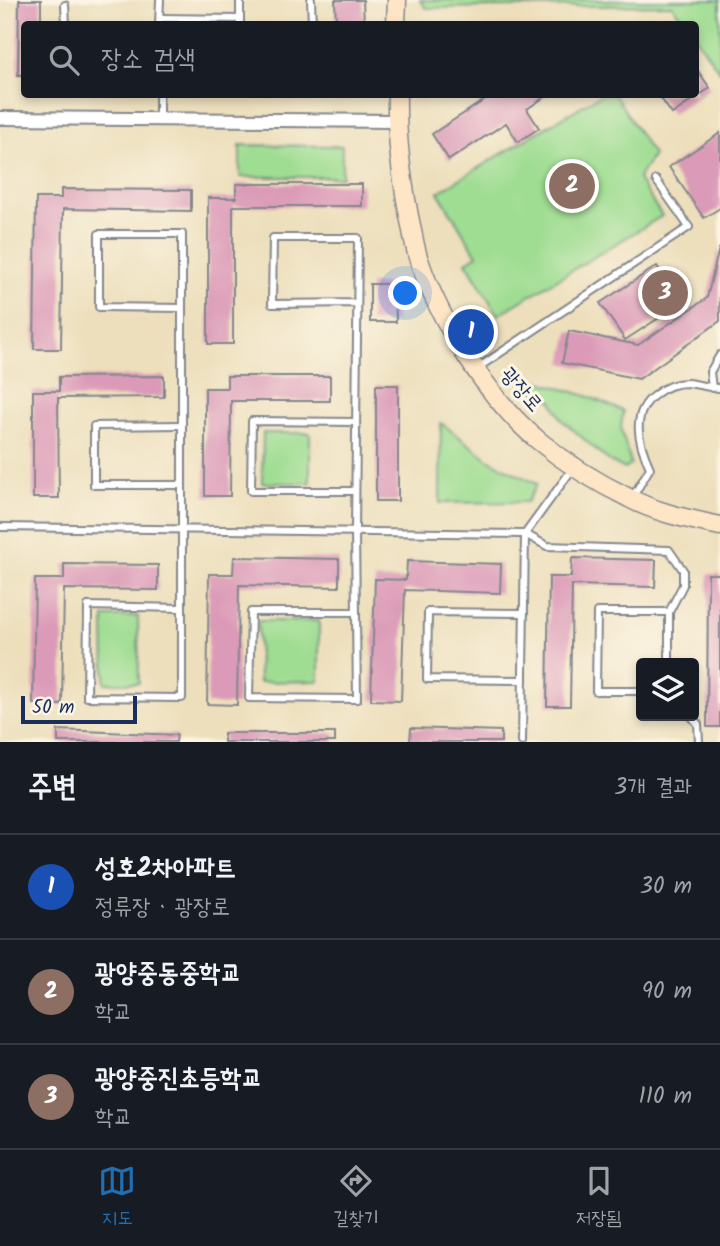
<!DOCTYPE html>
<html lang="ko">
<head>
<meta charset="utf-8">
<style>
  :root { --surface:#171b24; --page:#20242c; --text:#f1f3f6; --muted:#9ea1a6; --line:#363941; --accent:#1f6fb2 }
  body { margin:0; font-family:Kalam,"Poor Story",sans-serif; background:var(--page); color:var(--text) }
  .controls { position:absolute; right:21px; bottom:21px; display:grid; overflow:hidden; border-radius:7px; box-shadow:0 4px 10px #0003 }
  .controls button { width:63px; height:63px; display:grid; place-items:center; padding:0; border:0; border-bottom:2px solid var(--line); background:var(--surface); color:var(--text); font:35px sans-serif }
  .scale { position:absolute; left:21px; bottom:18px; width:116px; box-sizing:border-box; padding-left:7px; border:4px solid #1b2f5e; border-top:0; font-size:19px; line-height:24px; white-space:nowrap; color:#1b2f5e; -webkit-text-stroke:5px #fcf5e5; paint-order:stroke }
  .you { position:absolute; left:406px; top:294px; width:24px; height:24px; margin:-18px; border:5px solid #fff; border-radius:50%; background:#1a73e8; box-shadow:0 0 0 10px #1a73e833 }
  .badge { display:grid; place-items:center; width:46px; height:46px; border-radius:50%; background:var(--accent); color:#fff; font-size:23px; font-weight:700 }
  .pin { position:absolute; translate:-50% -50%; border:4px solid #fff; box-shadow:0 2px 7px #0006 }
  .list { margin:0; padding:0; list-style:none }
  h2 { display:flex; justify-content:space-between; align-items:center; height:91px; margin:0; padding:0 28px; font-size:30px }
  h2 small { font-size:23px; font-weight:400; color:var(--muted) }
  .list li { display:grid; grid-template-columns:46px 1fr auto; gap:21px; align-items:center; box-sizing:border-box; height:105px; padding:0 28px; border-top:2px solid var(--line) }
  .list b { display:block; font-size:26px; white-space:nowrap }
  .list p { margin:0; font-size:23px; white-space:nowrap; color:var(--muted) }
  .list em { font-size:23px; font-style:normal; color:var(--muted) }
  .icon { flex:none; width:38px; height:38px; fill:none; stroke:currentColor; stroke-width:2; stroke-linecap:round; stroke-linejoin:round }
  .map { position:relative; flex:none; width:720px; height:742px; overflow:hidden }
  .search { position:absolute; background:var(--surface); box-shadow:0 4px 10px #0003; left:21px; right:21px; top:21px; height:77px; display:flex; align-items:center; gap:18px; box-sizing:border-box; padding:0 24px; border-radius:7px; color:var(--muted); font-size:26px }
  .sheet { height:406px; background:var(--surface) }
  nav { display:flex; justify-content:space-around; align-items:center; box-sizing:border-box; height:98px; border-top:2px solid var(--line); background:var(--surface); font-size:19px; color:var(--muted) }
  nav a { display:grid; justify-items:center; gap:4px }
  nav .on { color:var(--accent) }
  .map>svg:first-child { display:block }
  .green { fill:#9fdd92; stroke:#5d8678; stroke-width:2 }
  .building { fill:#db9ab7 }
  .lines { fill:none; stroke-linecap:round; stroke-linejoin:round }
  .lane-casing { stroke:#84878d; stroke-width:10 }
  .street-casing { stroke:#84878d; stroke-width:16 }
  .secondary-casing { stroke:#84878d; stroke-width:21 }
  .lane { stroke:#fff; stroke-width:6 }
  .street { stroke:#fff; stroke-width:12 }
  .secondary { stroke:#fde5c5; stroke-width:18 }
  .labels { text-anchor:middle; stroke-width:6; stroke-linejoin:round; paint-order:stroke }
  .street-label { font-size:21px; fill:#1b2f5e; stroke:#fcf5e5 }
</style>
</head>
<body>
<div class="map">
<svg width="720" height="742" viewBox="0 0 720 742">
  <rect width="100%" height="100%" fill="#fcf5e5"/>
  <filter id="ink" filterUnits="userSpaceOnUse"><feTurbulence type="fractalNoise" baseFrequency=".0143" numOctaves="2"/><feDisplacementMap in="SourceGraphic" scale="14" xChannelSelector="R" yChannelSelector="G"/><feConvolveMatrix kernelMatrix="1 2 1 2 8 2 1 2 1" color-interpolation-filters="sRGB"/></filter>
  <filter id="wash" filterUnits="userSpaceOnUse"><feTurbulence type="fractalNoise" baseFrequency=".00686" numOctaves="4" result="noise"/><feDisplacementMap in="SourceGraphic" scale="28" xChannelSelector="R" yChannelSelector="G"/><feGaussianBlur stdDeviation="1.57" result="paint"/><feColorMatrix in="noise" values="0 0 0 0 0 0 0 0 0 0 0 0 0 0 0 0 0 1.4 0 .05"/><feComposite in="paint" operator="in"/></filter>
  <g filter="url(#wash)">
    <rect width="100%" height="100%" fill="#eddfbc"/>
    <g class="green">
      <path d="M420 0H720V72L696 38V24H686L672 5 426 8Z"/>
      <path d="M600 95H615L653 155 638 179 662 216 498 315 466 262 477 255 438 192Z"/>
      <path d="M240 145 342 146V177H240Z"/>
      <path d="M514 374 587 396 623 411 621 429 631 464 625 469 609 461 562 420 552 401 527 389Z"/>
      <path d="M441 423 491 461 537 484 527 502 440 503Z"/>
      <path d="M263 433H310V483H262Z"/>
      <path d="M138 616 139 683H105L104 617Z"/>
      <path d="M258 621H319V681L259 682Z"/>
    </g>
    <g id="blocks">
      <g class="building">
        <path d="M19 0H41V24H24V75H18Z"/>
        <path d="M335 0H363L364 24H336Z"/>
        <path d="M696 68 710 88 672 114 658 94H696Z"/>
        <path d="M494 94H549L527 109 539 128 518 142 506 123 449 160 432 134Z"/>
        <path d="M720 133V208L704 218 669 167Z"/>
        <path d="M236 184H362V206H233V344H208V198H236Z"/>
        <path d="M61 189 191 190V211L63 209 61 349H34L36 198H61Z"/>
        <path d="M719 248 720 321 639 379 562 363 569 331 638 345 707 298Z"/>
        <path d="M657 266 682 303 625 340 600 303Z"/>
        <path d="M370 284H395L396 322H370Z"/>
        <path d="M164 376V397L58 398 59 498H33V391H59V377Z"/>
        <path d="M227 376H330V401H231L230 496H205V388H227Z"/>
        <rect x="376" y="385" width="22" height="116"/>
        <path d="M234 557 339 559V587L239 585 237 705 207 704 209 574H233Z"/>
        <path d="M572 558 656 560 655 587 572 585 570 706H547L549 577H571Z"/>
        <path d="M407 561 501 564 500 593 405 590 401 701 371 700 375 579 406 580Z"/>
        <path d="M64 564 158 565V590L64 589 62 705 33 704 35 579H64Z"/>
        <path d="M708 574H720V727H707Z"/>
        <path d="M411 728 501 731V742H410Z"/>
        <path d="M58 730 177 735 176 742H58Z"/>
        <rect x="224" y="733" width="111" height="9"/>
      </g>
    </g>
  </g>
  <g filter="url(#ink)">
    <use href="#blocks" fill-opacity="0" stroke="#84878d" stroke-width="2"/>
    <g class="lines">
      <defs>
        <g id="lane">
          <path d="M311 0 312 24"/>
          <path d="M65 5 66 24"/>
          <path d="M160 18 240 19"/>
          <path d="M159 24 160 0"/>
          <path d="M240 24V0"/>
          <path d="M159 118V94"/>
          <path d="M182 308 99 307V234H182C182 389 182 543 182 698L87 697 88 606 182 608"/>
          <path d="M476 369 689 227 656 180"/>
          <path d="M712 388 710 372 720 355"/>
          <path d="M182 425 94 426V485H182"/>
          <path d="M355 491H251L252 421 356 422"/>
          <path d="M632 498 650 468C638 442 630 413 656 394 665 387 676 383 687 383 698 384 709 388 720 388"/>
          <path d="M0 527 525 534 547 546 669 550 683 570V585L669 612V663"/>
          <path d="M355 612H251L249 698 357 699 355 532 358 238H273L272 304 357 303"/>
          <path d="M523 680 427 679 428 612 524 613"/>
          <path d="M641 691H596L597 612H669"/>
          <path d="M691 716 698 724 699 742"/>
          <path d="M522 742 525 534 573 468"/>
        </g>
        <path id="street" d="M0 118 396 121"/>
        <g id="secondary">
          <path d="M396 24 397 0"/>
          <path d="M397 94C396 136 401 175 409 216 412 229 414 244 418 257 439 321 488 399 539 441 567 464 598 483 629 498 657 513 689 519 720 526"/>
        </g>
      </defs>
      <use href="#lane" class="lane-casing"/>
      <use href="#street" class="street-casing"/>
      <use href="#secondary" class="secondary-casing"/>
      <use href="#lane" class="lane"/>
      <use href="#street" class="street"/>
      <use href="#secondary" class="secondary"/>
    </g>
  </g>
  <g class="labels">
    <g class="street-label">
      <text transform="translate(522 389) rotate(49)" y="7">광장로</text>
    </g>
  </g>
</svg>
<div class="controls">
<button><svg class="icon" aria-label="layers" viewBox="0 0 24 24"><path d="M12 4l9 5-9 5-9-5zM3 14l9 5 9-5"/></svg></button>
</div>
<div class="scale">50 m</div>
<div class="you"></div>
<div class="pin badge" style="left:471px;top:332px;background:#1a4fb4">1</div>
<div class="pin badge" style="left:572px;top:186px;background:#8d6e63">2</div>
<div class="pin badge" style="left:665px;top:293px;background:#8d6e63">3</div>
<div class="search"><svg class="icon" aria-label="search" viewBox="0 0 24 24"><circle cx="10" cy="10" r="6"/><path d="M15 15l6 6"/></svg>장소 검색</div>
</div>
<section class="sheet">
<h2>주변<small>3개 결과</small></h2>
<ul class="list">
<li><span class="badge" style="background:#1a4fb4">1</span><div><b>성호2차아파트</b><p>정류장 · 광장로</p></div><em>30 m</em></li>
<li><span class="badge" style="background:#8d6e63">2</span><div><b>광양중동중학교</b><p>학교</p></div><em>90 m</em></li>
<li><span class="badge" style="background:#8d6e63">3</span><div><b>광양중진초등학교</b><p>학교</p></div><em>110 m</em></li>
</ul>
</section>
<nav>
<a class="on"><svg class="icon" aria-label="map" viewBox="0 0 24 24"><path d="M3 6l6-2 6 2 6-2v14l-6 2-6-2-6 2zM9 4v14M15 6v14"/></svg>지도</a>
<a><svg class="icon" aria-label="directions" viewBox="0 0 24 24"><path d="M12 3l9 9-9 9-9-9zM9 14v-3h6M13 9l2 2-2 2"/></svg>길찾기</a>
<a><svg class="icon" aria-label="saved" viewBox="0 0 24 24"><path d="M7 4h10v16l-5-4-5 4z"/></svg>저장됨</a>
</nav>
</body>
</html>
